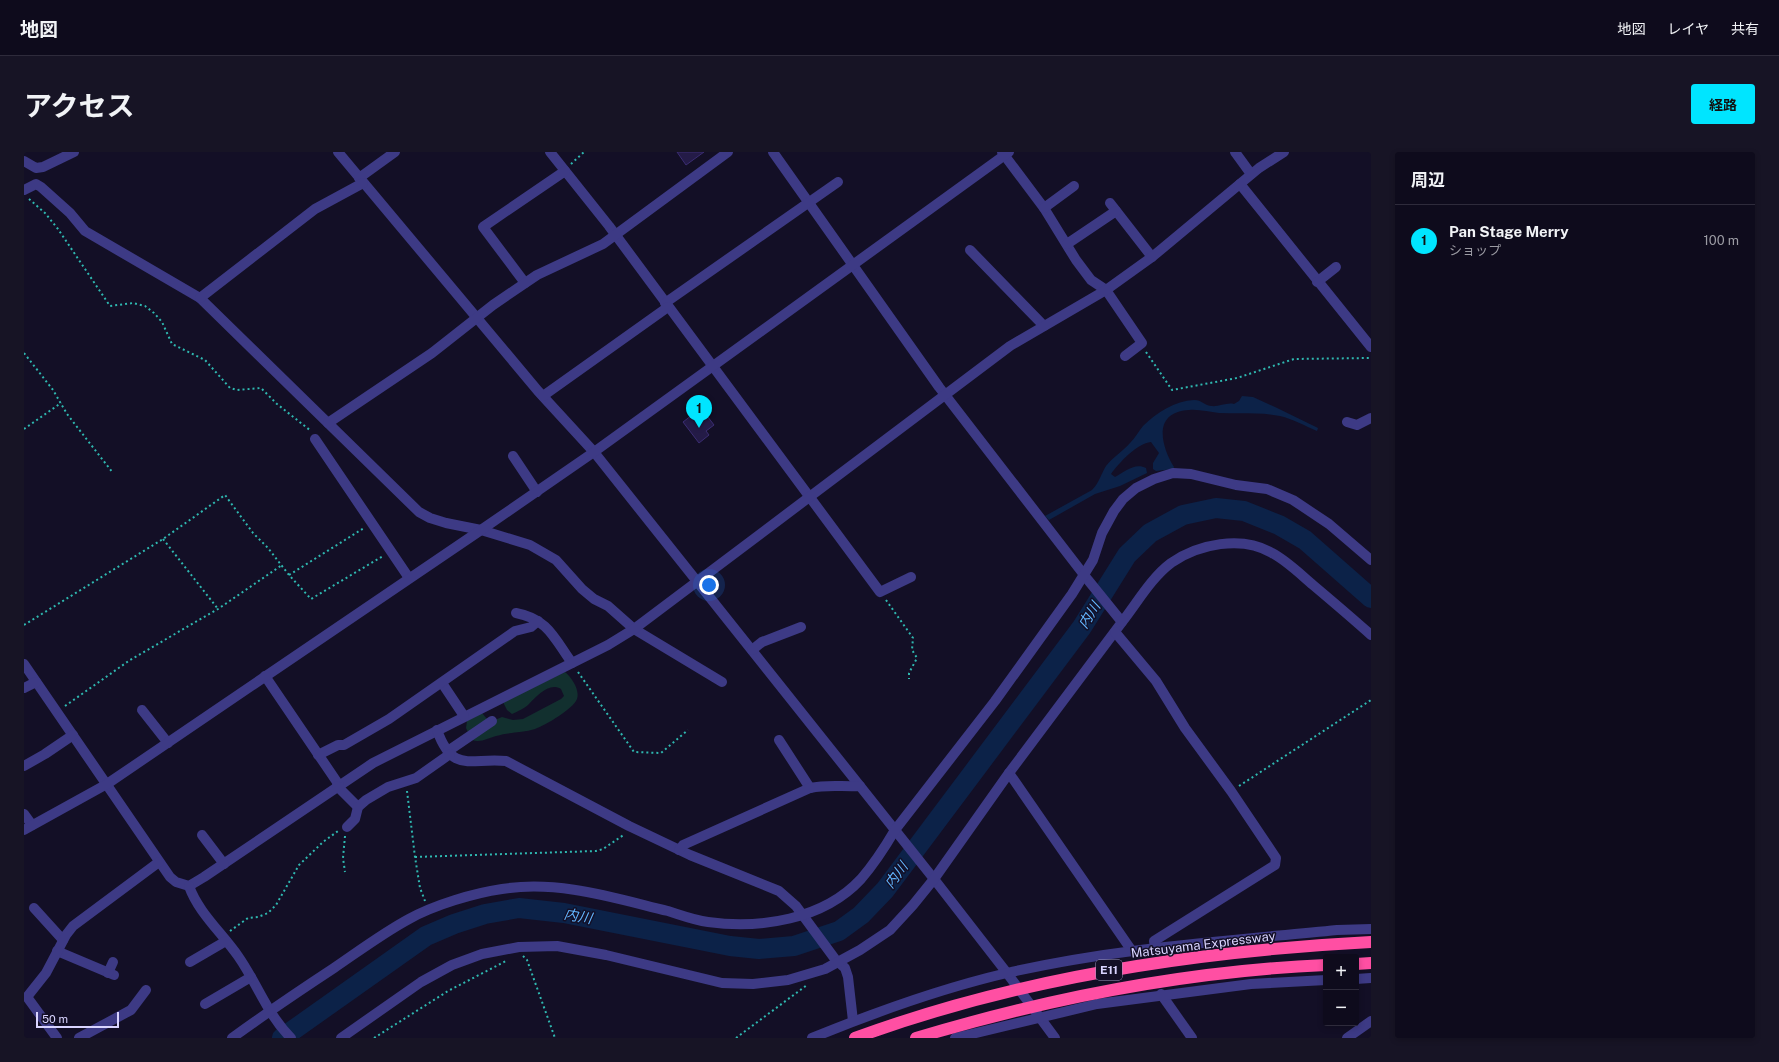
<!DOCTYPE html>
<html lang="ja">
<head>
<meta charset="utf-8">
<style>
  :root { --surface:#0e0b1c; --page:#171425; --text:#f1f3f6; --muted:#9b9ba3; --line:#2e2b3b; --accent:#00e5ff }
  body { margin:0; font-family:"Public Sans","Noto Sans JP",sans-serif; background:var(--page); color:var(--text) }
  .controls { position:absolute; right:12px; bottom:12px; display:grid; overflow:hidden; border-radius:4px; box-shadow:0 2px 6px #0003 }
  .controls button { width:36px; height:36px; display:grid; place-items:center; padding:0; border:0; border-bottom:1px solid var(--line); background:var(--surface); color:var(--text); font:20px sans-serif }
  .scale { position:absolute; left:12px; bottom:10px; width:83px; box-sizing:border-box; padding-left:4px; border:2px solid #d9d4ff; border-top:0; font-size:11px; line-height:14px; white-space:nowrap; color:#d9d4ff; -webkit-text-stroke:3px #130f26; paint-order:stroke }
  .you { position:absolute; left:685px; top:433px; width:14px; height:14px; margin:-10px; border:3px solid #fff; border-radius:50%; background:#1a73e8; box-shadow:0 0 0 6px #1a73e833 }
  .badge { display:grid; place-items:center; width:26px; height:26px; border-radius:50%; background:var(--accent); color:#111; font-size:13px; font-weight:700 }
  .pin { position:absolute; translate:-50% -33px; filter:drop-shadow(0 1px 2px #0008) }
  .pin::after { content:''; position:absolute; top:21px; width:14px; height:12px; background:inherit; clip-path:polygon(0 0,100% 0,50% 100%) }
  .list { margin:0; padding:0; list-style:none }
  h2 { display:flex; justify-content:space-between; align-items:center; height:52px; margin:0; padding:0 16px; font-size:17px }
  h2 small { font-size:13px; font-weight:400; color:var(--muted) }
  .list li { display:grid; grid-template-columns:26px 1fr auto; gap:12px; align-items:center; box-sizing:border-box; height:72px; padding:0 16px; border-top:1px solid var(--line) }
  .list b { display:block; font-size:15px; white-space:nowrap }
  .list p { margin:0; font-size:13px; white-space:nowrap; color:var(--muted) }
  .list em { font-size:13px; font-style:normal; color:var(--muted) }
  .map { position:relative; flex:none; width:1347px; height:886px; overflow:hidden; border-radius:4px }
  header { display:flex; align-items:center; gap:24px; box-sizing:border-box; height:56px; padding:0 20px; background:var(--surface); border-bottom:1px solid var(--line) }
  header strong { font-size:19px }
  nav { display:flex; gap:22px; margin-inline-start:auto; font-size:14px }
  .intro { display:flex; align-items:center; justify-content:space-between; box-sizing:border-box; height:96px; padding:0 24px }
  h1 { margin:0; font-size:28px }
  .button { padding:10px 18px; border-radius:4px; background:var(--accent); color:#111; font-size:14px; font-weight:700 }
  main { display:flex; gap:24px; padding:0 24px }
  aside { flex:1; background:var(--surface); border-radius:4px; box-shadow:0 2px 6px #0003 }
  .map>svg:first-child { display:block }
  .green { fill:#12302f }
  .water { fill:#0c2248 }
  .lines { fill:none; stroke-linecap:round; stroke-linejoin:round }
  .river { stroke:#0c2248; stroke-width:20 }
  .building { fill:#241b47; stroke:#3b2d73 }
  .path { stroke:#2fb8b0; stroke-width:2; stroke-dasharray:2 3; stroke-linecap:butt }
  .minor { stroke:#3d3a85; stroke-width:10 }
  .highway { stroke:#ff4fa3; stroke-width:12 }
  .highway-bridge { stroke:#ff4fa3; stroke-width:12 }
  .labels { text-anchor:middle; stroke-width:3; stroke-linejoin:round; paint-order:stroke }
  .shield { fill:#130f26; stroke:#9e99be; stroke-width:1 }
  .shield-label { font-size:12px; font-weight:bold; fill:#d9d4ff }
  .street-label { font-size:13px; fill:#d9d4ff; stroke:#130f26 }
  .water-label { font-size:14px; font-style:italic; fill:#62b6ff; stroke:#130f26 }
</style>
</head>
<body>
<header>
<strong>地図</strong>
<nav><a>地図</a><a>レイヤ</a><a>共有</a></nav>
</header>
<div class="intro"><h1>アクセス</h1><a class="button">経路</a></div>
<main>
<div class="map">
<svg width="1347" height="886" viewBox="0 0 1347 886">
  <rect width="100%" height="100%" fill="#130f26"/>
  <path class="green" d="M541 520C548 526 556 538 553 547 549 557 522 573 511 577 498 581 485 580 472 584 464 586 457 591 448 588L442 576 443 569 458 561 463 567 471 568 478 565 489 568 499 567 537 547 540 544 537 537C525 530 513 544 505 552 500 557 494 559 488 562L483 558 479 550Z"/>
  <path class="water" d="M1218 244 1229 245 1251 255 1294 276 1293 279C1281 274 1269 267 1256 264 1237 260 1215 262 1195 261 1185 260 1175 257 1165 258 1128 260 1137 294 1150 315L1149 317 1132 319 1129 317V311L1135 301 1127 290C1113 291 1095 311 1087 322L1091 325C1100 320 1111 310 1122 316L1123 321 1096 334 1071 342 1025 368 1021 364 1068 338C1075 331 1077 322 1082 314 1089 305 1099 299 1106 291 1111 286 1115 279 1119 274 1133 260 1151 249 1170 248 1178 248 1180 253 1187 254 1195 255 1203 250 1210 252L1215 249Z"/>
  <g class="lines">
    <path class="river" d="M258 886 402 784 430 772 461 762 495 756 540 761 706 794 735 797 770 794 815 779 837 763 861 738 1058 475 1103 403 1126 381 1159 363 1192 356 1220 359 1255 373 1281 388 1347 446"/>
  </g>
  <g class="building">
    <path d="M653 0H680L662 13Z"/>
    <path d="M677 256 690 273 682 279 685 283 675 291 659 270Z"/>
  </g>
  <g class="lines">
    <g class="path">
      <path d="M547 12 560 0"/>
      <path d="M5 47 21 61 34 77 86 154 109 151 121 154 130 161 138 170 148 192 181 208 206 236 213 238 237 236 253 252 287 279"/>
      <path d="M1122 200 1148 238 1213 226 1270 207 1347 206"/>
      <path d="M0 201 29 238 43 262 89 321"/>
      <path d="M0 277 37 251"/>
      <path d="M139 387 194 457"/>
      <path d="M265 423 340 376"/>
      <path d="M862 448 889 486 888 498 893 506 885 521V527"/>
      <path d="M0 473 139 387 201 343 229 381 244 396 265 423 287 447 359 404"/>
      <path d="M554 520 610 600 637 601 664 578"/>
      <path d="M41 554 106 508 194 457 258 413"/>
      <path d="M1215 634 1347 548"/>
      <path d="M383 639 391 705 396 736 401 749"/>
      <path d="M321 684 319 706 321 720"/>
      <path d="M391 705 572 699 579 697 601 682"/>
      <path d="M206 779 224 766 234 765 244 761 252 753 275 713 299 690 314 679"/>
      <path d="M499 804 503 808 531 886"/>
      <path d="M350 886 424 839 482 809"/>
      <path d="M712 886 783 833"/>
    </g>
    <g class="minor">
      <path d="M314 0 514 239 570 300 910 727 983 821 1031 886"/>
      <path d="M526 0 585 74 856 440 887 425"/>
      <path d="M749 0 915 235 1064 428 1098 470 985 621 1108 799"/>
      <path d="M978 0 1020 56 1052 108 1067 128 1082 138 1118 191 1101 204"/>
      <path d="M1211 0 1227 22"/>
      <path d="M0 9 12 16 19 15 50 0"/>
      <path d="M335 26 371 0"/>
      <path d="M1216 32 1347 195"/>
      <path d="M0 38 12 32 17 35 46 61 61 79 176 146 395 360 406 366 422 371 457 378 506 393 532 408 558 437 570 447 584 454 610 477 698 530"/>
      <path d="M1086 51 1128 105"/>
      <path d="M1020 56 1050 34"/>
      <path d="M1043 92 1092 59"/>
      <path d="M946 98 1020 174"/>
      <path d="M1293 130 1312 115"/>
      <path d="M501 131 459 75 541 19"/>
      <path d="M176 146 291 57 339 31"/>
      <path d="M641 151 814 30"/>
      <path d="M519 244 644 155"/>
      <path d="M1323 270 1333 273 1347 266"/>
      <path d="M304 271 408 201 469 153 513 123 579 92 704 0"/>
      <path d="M291 287 385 426"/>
      <path d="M489 304 513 340"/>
      <path d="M492 461C524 467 530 486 548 511"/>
      <path d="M1098 470C1113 451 1127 426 1147 411 1174 392 1218 383 1248 401 1263 409 1276 422 1289 433 1308 449 1328 466 1347 483"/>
      <path d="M1091 480 1132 529 1161 576 1207 639 1252 706 1251 713 1130 789 1131 797"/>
      <path d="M728 498 738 490 777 475"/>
      <path d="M0 512 146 725 152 730 165 734 180 725 349 611 584 493 610 477 986 194 1082 138 1128 105 1235 16 1260 0"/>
      <path d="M241 524 315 633"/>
      <path d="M418 531 440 564"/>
      <path d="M0 536 12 530"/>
      <path d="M118 558 144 591"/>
      <path d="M413 578C429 623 447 605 482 609L605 674 666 703 755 739 772 754 811 807 821 816 824 825 829 869"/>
      <path d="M755 588 786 636"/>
      <path d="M424 599 468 569"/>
      <path d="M294 603 314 593H320L365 567 491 479 507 475 514 469"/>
      <path d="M0 614 21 602 49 583"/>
      <path d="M313 634 334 655"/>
      <path d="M0 662 8 673"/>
      <path d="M323 675 331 667 334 655 342 648 364 635 392 626 426 602"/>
      <path d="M0 678 83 632 457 378 570 300 985 0"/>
      <path d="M178 683 200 712"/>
      <path d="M655 698 659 693 786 636C805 632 818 635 836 634"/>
      <path d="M165 734C174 760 198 781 214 804 233 831 243 862 267 886"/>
      <path d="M10 756 39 788"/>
      <path d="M33 799 90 823"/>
      <path d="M166 810 202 789"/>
      <path d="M84 821 89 810"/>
      <path d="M1332 827 1347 826"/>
      <path d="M1137 842 1168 886"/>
      <path d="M181 852 227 825"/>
      <path d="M33 886 3 845 22 821 42 783 49 774 135 710"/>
      <path d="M55 886 107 858 122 838"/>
      <path d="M208 886C241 862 275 839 310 816 335 799 359 781 385 767 410 753 450 741 478 737 535 728 590 746 644 759 657 763 670 768 684 770 736 777 799 768 837 727 850 712 861 695 871 678L971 549 1048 442 1069 408 1078 381 1090 359 1099 347 1112 336 1130 327 1149 321 1167 322 1212 333 1243 337 1269 348 1305 372 1347 408"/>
      <path d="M317 886 397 830 428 813 458 802 495 795 533 794 582 803 698 831 729 832 764 828 801 817 836 798 866 778 889 753 910 727 985 621"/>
      <path d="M788 886C849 861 919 836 983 821 1091 796 1203 789 1313 778L1347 777"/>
      <path d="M931 886 1073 852 1227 832 1302 828"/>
      <path d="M1323 886 1347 869"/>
    </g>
    <path class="highway" d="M1332 812 1347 811"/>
    <g class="highway-bridge">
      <path d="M831 886C996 825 1172 799 1347 790"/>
      <path d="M892 886C1025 846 1163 819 1302 813"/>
    </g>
  </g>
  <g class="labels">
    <rect class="shield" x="1072" y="808" width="26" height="20" rx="3"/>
    <g class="shield-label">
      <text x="1085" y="822">E11</text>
    </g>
    <g class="street-label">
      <text transform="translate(1179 792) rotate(-7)" y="5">Matsuyama Expressway</text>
    </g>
    <g class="water-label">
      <text transform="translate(1065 463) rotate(-58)" y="5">内川</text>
      <text transform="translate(872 723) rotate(-53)" y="5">内川</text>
      <text transform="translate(554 764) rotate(10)" y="5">内川</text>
    </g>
  </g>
</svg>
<div class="controls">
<button>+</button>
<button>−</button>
</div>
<div class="scale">50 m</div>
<div class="you"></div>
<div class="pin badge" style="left:675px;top:276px">1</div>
</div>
<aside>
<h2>周辺<small></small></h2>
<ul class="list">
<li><span class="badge">1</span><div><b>Pan Stage Merry</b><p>ショップ</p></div><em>100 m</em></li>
</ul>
</aside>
</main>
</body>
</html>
